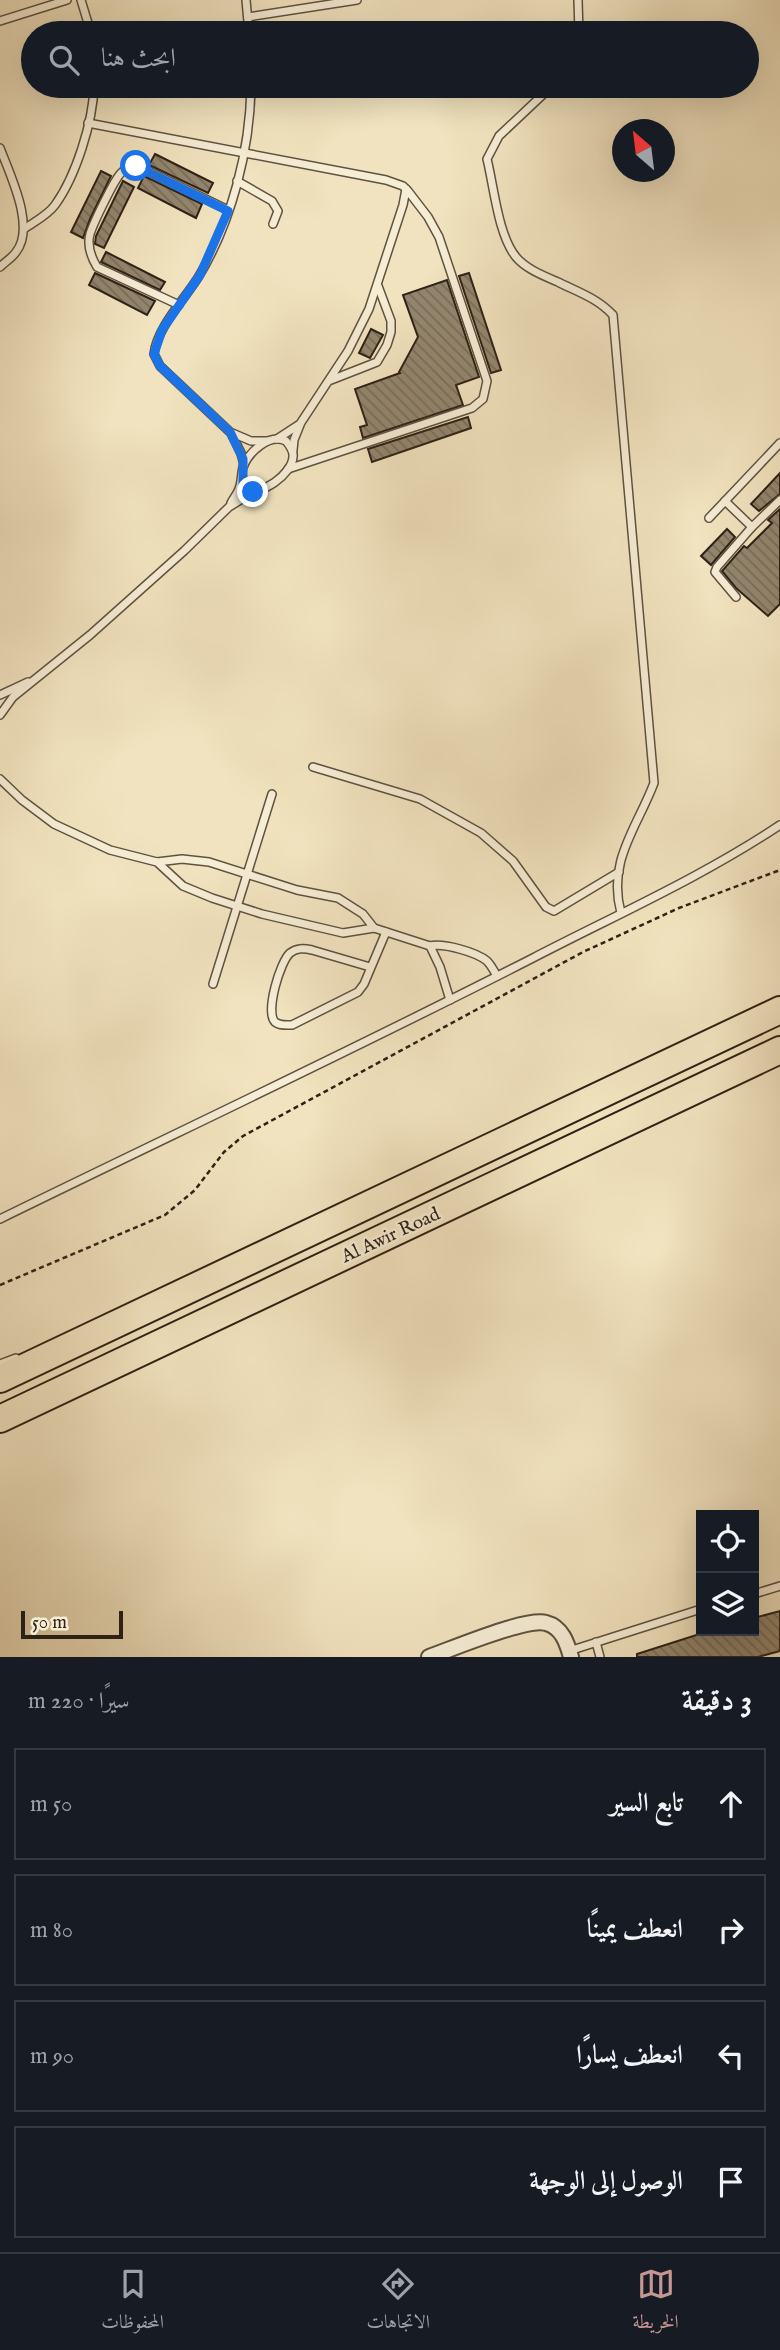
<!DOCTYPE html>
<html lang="ar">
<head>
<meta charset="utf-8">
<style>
  :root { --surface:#171b24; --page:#20242c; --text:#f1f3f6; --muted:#9ea1a6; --line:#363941; --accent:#c59692 }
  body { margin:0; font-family:"IM FELL English",Amiri,serif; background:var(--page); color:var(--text); direction:rtl }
  .controls { position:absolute; right:21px; bottom:21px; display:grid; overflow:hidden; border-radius:0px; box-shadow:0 7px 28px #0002 }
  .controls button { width:63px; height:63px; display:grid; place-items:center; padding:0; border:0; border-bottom:2px solid var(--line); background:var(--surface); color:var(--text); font:35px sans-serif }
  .compass { position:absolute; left:612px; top:119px; width:63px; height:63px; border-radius:50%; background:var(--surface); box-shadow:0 7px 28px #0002; rotate:332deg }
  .scale { position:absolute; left:21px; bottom:18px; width:102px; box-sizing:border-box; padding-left:7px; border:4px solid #2e2116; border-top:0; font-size:19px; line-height:24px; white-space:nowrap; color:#2e2116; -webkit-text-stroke:5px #f6edd5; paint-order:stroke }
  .stop { position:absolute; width:21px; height:21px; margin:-16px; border:5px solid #1a73e8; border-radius:50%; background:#fff }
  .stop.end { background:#1a73e8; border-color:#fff; box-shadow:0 2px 7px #0008 }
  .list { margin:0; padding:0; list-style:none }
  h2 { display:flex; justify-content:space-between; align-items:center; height:91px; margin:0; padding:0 28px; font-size:30px }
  h2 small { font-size:23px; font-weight:400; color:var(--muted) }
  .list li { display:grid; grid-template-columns:46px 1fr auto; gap:21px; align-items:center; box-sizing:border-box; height:112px; margin:0 14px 14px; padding:0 14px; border:2px solid var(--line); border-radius:0px }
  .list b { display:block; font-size:26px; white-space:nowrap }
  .list em { font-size:23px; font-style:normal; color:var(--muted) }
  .icon { flex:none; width:38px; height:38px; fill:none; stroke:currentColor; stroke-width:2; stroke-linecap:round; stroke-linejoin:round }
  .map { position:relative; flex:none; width:780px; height:1657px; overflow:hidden; direction:ltr }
  .search { position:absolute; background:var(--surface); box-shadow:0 7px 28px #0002; left:21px; right:21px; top:21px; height:77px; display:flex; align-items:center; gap:18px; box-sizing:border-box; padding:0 24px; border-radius:38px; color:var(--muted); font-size:26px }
  .sheet { height:595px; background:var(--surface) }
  nav { display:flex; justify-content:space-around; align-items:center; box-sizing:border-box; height:98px; border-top:2px solid var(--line); background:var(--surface); font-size:19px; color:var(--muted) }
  nav a { display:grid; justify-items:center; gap:4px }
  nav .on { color:var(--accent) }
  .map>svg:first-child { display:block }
  .building { fill:url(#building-back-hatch); stroke:#2e2116; stroke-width:2 }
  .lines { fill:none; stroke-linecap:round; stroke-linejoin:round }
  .lane-casing { stroke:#5f5240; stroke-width:10 }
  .street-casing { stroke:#5f5240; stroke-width:18 }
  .highway-casing { stroke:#2e2116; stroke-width:30 }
  .path { stroke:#2e2116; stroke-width:2.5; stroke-dasharray:5 3.5; stroke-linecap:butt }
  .lane { stroke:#f6edd5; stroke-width:7 }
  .street { stroke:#f6edd5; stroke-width:14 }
  .highway { stroke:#f1e3bf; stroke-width:26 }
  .route { stroke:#1a73e8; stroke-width:9 }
  .labels { text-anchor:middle; stroke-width:5; stroke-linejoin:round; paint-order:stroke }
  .street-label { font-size:19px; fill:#2e2116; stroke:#f6edd5 }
</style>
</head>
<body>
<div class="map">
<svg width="780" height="1657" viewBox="0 0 780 1657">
  <defs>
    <pattern id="building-back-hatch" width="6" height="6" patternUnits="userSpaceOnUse" patternTransform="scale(1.75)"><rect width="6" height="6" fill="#93866e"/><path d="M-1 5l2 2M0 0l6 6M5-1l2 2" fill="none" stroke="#786d59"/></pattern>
  </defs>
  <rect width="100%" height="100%" fill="#f1e3bf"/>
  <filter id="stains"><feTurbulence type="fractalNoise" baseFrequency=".00286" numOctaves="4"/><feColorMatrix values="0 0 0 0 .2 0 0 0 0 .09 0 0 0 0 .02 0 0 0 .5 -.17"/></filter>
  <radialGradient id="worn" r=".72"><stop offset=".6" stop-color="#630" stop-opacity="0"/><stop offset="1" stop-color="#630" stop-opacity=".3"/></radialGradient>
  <g class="building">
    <path d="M155 154 213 183 208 193 149 165Z"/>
    <path d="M101 171 111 176 90 219 83 238 71 232Z"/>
    <path d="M144 176 202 204 196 218 138 188Z"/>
    <path d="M123 181 134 187 104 248 95 244 96 236Z"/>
    <path d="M106 252 165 282 160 290 101 262Z"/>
    <path d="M95 273 155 301 147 315 89 285Z"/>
    <path d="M469 273 501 370 491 373 459 276Z"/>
    <path d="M447 280 479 377 456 385 463 405 363 438 360 427 367 425 355 389 400 373 399 372 418 337 403 295Z"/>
    <path d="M371 329 383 335 370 358 359 353Z"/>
    <path d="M468 417 471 428 372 462 368 449Z"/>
    <path d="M780 473V494L759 511 751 504Z"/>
    <path d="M780 509V604L768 616 736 588 722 571 744 546 747 548 772 523 768 520Z"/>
    <path d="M727 529 735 537 711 565 701 556Z"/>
    <path d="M780 1611V1651L758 1657H637V1654L709 1631H754V1618Z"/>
  </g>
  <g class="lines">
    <defs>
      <g id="lane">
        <path d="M81 0 91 33"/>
        <path d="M246 0 249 33"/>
        <path d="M578 0 579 33"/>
        <path d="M248 17 357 0"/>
        <path d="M0 21 67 0"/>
        <path d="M251 86C250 150 232 221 199 276 185 299 157 327 154 354L160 366 230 432 251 441H267"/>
        <path d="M552 86 499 136 487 159C494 187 498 235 516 257 526 269 544 276 558 282 578 292 597 298 613 315L654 783C637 828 607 861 621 913"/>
        <path d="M88 123 386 180 403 186 408 191 428 217 439 237 487 381 483 399 472 408 288 469"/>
        <path d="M0 148C10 175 36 227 16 252 12 258 5 262 0 267"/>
        <path d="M237 181 272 201 278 211 273 224"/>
        <path d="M24 229C34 222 48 215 55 205 76 176 93 122 94 86"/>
        <path d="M179 305 97 267C91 257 87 245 90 234 93 224 114 180 121 173 125 168 130 167 136 165L228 210"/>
        <path d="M331 380 377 362 387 345 391 332V321L378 286"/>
        <path d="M232 435 241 453 244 465"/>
        <path d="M277 439 300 424 348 351 369 309 403 205 406 189"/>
        <path d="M293 450 294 440 300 425"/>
        <path d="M725 501 752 527"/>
        <path d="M231 503C233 499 237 494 239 489 242 482 241 474 243 467 249 452 269 433 286 441 290 446 294 451 293 457 292 474 261 497 245 489L241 482"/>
        <path d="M709 518 780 443"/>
        <path d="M736 597 715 572 717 567 752 527 780 500"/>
        <path d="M0 695 28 682"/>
        <path d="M0 715 13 697 90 635 184 551 229 507 253 492"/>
        <path d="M313 767 420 799 481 833 513 861 546 907 554 911 619 872"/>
        <path d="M0 779 22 800 54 824 110 850 157 862 182 859 209 862 297 890 338 898 363 914 374 928 343 933 262 914 212 898 183 886 157 862"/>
        <path d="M374 928 430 946C444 943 476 952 487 961 491 965 494 971 497 976"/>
        <path d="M430 946 440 967 450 1000"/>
        <path d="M370 967 312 950C303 948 297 948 290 953 280 962 265 1012 275 1022 280 1026 286 1025 292 1025L358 992 364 984 386 932"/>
        <path d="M213 984 272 794"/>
        <path d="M0 1219C178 1132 357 1048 533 958 616 915 702 877 780 825"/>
        <path d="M0 1364 16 1358"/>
        <path d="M754 1594 780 1586"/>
        <path d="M596 1642 600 1657"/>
        <path d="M569 1651 701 1609"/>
      </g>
      <path id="street" d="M429 1657C452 1649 527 1617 546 1623 562 1627 567 1643 571 1657"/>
      <g id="highway">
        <path d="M0 1379 780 1010"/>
        <path d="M0 1419 780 1050"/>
      </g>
    </defs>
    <use href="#lane" class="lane-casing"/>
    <use href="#street" class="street-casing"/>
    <use href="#highway" class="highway-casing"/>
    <path class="path" d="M0 1285 165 1215 195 1190 224 1152 243 1136 583 952 679 908 780 870"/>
    <use href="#lane" class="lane"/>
    <use href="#street" class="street"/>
    <use href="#highway" class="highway"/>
  </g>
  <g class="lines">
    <path class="route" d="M136 166 228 211 200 275 162 330 154 354 160 366 230 432 243 459V486L253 492"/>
  </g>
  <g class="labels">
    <g class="street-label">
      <text transform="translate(390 1234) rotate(-25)" y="7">Al Awir Road</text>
    </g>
  </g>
  <rect width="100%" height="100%" filter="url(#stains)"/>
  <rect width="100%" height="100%" fill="url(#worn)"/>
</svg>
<div class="controls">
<button><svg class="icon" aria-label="locate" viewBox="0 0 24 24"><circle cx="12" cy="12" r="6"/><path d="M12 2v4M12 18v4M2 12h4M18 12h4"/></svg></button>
<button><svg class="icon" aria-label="layers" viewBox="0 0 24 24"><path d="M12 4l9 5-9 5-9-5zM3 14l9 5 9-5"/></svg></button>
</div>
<svg class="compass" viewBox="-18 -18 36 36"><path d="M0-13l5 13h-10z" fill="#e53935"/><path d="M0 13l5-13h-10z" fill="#9ea1a6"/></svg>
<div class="scale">50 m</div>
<div class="stop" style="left:136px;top:166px"></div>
<div class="stop end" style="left:253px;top:492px"></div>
<div class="search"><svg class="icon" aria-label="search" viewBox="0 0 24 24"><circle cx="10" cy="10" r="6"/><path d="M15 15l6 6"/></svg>ابحث هنا</div>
</div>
<section class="sheet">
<h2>3 دقيقة<small>سيرًا · 220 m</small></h2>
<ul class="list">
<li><svg class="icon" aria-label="ahead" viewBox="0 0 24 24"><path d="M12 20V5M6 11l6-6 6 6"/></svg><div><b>تابع السير</b></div><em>50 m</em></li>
<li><svg class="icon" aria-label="right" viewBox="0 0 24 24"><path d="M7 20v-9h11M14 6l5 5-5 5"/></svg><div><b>انعطف يمينًا</b></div><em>80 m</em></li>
<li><svg class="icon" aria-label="left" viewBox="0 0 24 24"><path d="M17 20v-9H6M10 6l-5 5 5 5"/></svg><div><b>انعطف يسارًا</b></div><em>90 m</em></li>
<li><svg class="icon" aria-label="arrive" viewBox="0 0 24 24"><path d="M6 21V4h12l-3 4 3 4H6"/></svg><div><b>الوصول إلى الوجهة</b></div></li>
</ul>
</section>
<nav>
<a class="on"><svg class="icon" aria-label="map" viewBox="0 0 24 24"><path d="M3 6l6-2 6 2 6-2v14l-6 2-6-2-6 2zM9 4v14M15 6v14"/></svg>الخريطة</a>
<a><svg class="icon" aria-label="directions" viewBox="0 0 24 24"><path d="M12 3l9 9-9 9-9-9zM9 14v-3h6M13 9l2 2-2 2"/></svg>الاتجاهات</a>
<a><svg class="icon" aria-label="saved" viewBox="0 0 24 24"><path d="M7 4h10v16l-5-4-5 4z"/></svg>المحفوظات</a>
</nav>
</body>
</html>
